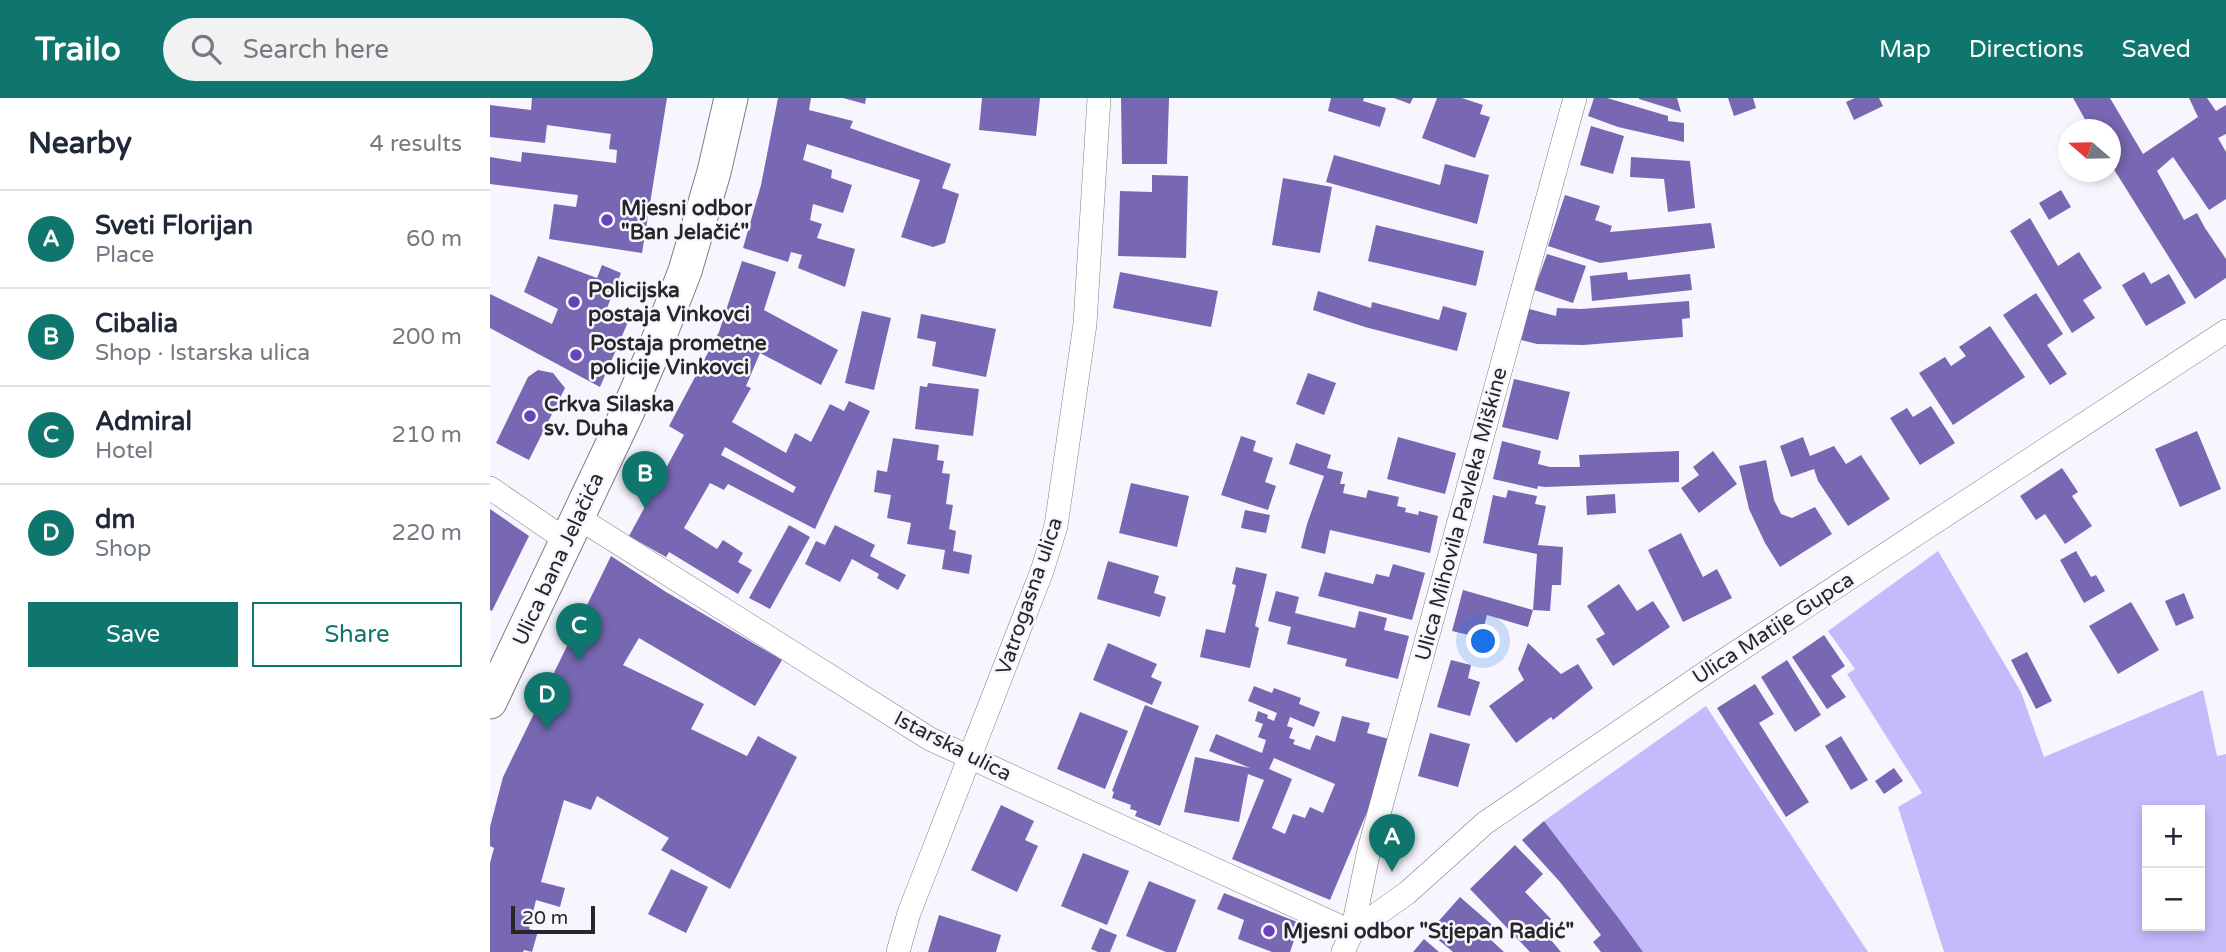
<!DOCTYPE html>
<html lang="en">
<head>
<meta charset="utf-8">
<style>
  :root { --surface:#fff; --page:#f2f2f3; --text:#1f2937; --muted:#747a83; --line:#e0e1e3; --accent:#0f766e }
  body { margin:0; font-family:"Varela Round",sans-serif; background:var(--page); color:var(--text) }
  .controls { position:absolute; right:21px; bottom:21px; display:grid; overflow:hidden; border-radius:0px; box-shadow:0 4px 10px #0003 }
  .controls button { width:63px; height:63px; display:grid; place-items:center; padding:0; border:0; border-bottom:2px solid var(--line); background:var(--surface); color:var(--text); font:35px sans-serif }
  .compass { position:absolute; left:1568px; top:21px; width:63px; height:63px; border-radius:50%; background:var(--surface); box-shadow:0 4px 10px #0003; rotate:290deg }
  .scale { position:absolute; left:21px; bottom:18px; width:84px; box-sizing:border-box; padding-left:7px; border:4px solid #27272a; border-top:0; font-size:19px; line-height:24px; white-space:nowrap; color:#27272a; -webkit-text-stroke:5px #f7f6fe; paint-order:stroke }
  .you { position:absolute; left:994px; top:544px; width:24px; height:24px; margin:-18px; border:5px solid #fff; border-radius:50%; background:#1a73e8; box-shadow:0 0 0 10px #1a73e833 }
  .badge { display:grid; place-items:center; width:46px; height:46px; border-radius:50%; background:var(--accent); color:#fff; font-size:23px; font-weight:700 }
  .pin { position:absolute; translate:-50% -58px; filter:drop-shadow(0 2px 4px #0008) }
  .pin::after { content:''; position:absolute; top:37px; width:24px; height:21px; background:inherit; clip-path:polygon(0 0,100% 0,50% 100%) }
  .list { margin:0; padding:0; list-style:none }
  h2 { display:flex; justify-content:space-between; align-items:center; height:91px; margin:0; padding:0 28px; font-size:30px }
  h2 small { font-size:23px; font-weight:400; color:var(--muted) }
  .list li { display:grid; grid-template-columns:46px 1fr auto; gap:21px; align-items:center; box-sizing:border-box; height:98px; padding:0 28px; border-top:2px solid var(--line) }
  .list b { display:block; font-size:26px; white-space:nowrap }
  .list p { margin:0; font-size:23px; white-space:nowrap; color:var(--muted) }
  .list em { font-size:23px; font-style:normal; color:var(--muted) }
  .actions { display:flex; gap:14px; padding:21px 28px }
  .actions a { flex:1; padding:16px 0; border:2px solid var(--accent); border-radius:0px; text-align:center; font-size:24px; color:var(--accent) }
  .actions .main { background:var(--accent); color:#fff }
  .icon { flex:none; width:38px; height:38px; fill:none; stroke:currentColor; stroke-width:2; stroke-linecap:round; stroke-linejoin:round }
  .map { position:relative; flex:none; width:1736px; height:854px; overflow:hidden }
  header { display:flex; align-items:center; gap:42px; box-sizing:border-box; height:98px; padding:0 35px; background:var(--accent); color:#fff }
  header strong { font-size:33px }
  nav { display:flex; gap:38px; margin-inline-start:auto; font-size:24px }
  .search { width:490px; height:63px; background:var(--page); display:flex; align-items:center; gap:18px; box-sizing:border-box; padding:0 24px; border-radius:38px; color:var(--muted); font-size:26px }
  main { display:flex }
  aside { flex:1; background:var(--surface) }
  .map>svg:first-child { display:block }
  .green { fill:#c5bafc; fill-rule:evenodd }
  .building { fill:#7868b3; fill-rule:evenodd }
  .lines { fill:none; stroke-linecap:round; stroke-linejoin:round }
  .minor-casing { stroke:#7e7d84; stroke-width:24 }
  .secondary-casing { stroke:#7e7d84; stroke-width:35 }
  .minor { stroke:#fff; stroke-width:23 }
  .secondary { stroke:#fff; stroke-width:33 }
  .poi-dot { fill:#6742bb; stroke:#f7f6fe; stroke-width:2.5 }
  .labels { text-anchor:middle; stroke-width:5; stroke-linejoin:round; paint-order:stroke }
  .poi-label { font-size:21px; font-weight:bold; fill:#27272a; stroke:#f7f6fe; text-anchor:start }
  .street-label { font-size:21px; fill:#27272a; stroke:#f7f6fe }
</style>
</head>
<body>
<header>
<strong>Trailo</strong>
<div class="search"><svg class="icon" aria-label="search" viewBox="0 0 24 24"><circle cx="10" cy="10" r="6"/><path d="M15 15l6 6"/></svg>Search here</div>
<nav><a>Map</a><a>Directions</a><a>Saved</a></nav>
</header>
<main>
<aside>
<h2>Nearby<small>4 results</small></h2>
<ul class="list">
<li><span class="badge">A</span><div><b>Sveti Florijan</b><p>Place</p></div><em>60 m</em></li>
<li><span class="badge">B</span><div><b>Cibalia</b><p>Shop · Istarska ulica</p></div><em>200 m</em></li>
<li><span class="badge">C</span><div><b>Admiral</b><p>Hotel</p></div><em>210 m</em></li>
<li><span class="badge">D</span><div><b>dm</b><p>Shop</p></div><em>220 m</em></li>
</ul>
<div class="actions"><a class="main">Save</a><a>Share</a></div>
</aside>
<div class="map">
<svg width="1736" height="854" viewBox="0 0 1736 854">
  <rect width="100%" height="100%" fill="#f7f6fe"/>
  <g class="green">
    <path d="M1448 453 1531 594 1554 659 1713 592 1727 658 1736 656V854H1454L1408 709 1432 695 1357 576 1365 571 1338 533ZM1710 712V828H1657V712Z"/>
    <path d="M1216 608 1378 854H1153L1130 822 1054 723Z"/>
  </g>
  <g class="building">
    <path d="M42 0H177L152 155 59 141 64 106 86 109 88 97 0 86V59L31 64 32 54 126 65 127 52 119 51 121 36 57 27 55 45 0 39V7L41 12Z"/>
    <path d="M288 0H321L319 12 363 23 360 30 461 66 452 90 469 96 455 145 443 149 411 139 430 82 317 46 313 62 342 72 341 80 362 87 353 115 323 106 320 122 332 126 327 140 365 151 355 189 308 170 312 157 301 154 298 164 253 150 271 87Z"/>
    <path d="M353 0H376L375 6Z"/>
    <path d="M492 0H550L546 38 489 32Z"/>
    <path d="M631 0H679L677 66H632Z"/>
    <path d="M841 0H874L873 3 896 10 890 29 838 13Z"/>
    <path d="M904 0H923L920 6Z"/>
    <path d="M947 0H972L993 7 990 16 1000 19 985 60 932 40Z"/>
    <path d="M1104 0H1117L1178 18V23L1194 25V44L1128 29 1098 18Z"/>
    <path d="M1149 0H1187L1191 14 1149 1Z"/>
    <path d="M1238 0H1263L1266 10 1244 18Z"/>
    <path d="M1365 0H1389L1393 8 1364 22 1356 4Z"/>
    <path d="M1583 0H1620L1653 56 1708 19 1699 0H1717L1726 13 1736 7V36L1728 40 1736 54V101L1719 112 1683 59 1667 73 1694 122 1707 115 1715 130 1736 161V180L1705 201 1620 65V32H1601Z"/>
    <path d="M1101 28 1134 38 1123 76 1090 67Z"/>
    <path d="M844 57 950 87 955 66 999 77 987 126 836 84Z"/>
    <path d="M1141 59 1200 63 1205 110 1178 114 1174 81 1140 79Z"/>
    <path d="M662 77 698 78 696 160 628 158 630 93 662 94Z"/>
    <path d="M793 80 842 89 830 155 782 147Z"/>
    <path d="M1571 92 1581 109 1559 122 1549 105Z"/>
    <path d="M1075 97 1110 108 1105 122 1122 128 1120 134 1221 125 1225 150 1110 165 1058 148Z"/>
    <path d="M1540 120 1568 168 1589 154 1612 190 1593 202 1605 220 1582 235 1520 133Z"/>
    <path d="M886 127 994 153 986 188 878 163Z"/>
    <path d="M1057 156 1096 168 1083 205 1044 192Z"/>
    <path d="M48 158 107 180 112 167 131 175 115 215 138 224 110 289 0 230V196L62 226 68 211 34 194Z"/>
    <path d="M252 163 286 174 274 212 348 252 331 287 270 255 256 288 261 290 242 324 296 355 305 335 321 344 340 306 354 313 359 303 380 313 325 431 238 386 234 392 220 385 194 430 227 451 233 442 253 455 248 464 262 472 248 496 179 454 176 459 139 438 194 337 179 328 229 234ZM235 349 306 389 303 395 231 357Z"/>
    <path d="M630 174 728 193 721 229 623 210Z"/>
    <path d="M1137 174 1138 182 1200 176 1202 192 1102 203 1100 178Z"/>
    <path d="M1654 174 1661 186 1679 176 1696 205 1656 228 1632 187Z"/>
    <path d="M828 193 881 210 882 204 949 222 953 208 977 215 967 253 875 229 823 212Z"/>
    <path d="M1546 195 1573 236 1557 247 1577 276 1560 287 1513 217Z"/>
    <path d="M1199 203 1200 220 1192 221 1193 239 1094 247 1047 246 1031 242 1039 211 1066 218 1067 210 1091 211Z"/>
    <path d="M372 213 401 220 384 292 355 285Z"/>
    <path d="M431 216 506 231 496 279 442 268 446 244 427 240Z"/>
    <path d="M1500 228 1535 279 1463 327 1429 275 1455 259 1461 268 1476 258 1469 249Z"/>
    <path d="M48 272 63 275 75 290 39 362 6 345 38 279Z"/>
    <path d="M818 275 846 285 834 317 806 306Z"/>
    <path d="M1024 281 1080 294 1068 342 1012 329Z"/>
    <path d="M438 285 489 291 483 338 425 331 430 288 437 289Z"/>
    <path d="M1441 308 1465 345 1430 367 1400 320 1417 310 1423 319Z"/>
    <path d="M1707 333 1731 391 1690 409 1665 351Z"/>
    <path d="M751 338 766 343 763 353 783 360 775 384 786 388 778 412 731 397Z"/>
    <path d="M908 339 966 355 955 396 897 381Z"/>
    <path d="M1313 339 1320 358 1344 348 1356 366 1371 357 1400 401 1358 428 1328 383 1324 371 1301 379 1290 348Z"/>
    <path d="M403 340 449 347 447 362 454 363 452 375 460 376 456 406 463 407 459 431 466 433 463 453 482 457 479 476 452 471 455 452 417 446 421 425 397 420 401 397 384 394 387 372 397 374Z"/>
    <path d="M1012 343 1051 353 1048 366 1060 369H1090L1089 357 1189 353V384L1055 389 1048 388 1047 391 1003 381Z"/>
    <path d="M806 345 841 357 837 370 853 374 850 386H855L853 395 876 400 878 392 909 399 907 408 916 410 915 414 928 417 929 413 948 418 940 455 840 432 835 456 811 450 817 426 834 378 799 366Z"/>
    <path d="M1223 353 1247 386 1209 415 1191 390 1209 377 1203 369Z"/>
    <path d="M1276 362 1284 402 1291 416 1302 420 1325 409 1342 436 1290 469 1275 445 1259 411 1249 368Z"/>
    <path d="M1572 370 1588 394 1582 398 1602 428 1575 446 1555 416 1546 422 1530 398Z"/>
    <path d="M641 385 699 398 687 449 629 435Z"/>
    <path d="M1018 392 1047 398 1045 406 1056 408 1048 447 1073 449 1071 487H1062L1060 513 1043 512 1038 529 997 517 991 540 962 533 973 492 1043 512 1047 456 993 445 1003 397 1016 400Z"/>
    <path d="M1125 396 1126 415 1097 417 1096 398Z"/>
    <path d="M0 411 39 438 2 513 0 512Z"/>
    <path d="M755 412 780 417 776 435 751 430Z"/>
    <path d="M299 427 320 439 280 511 259 500Z"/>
    <path d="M345 427 385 447 380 458 416 477 408 492 387 480 389 476 362 461 350 484 315 466 326 443 335 447Z"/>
    <path d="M1191 435 1213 479 1227 471 1242 500 1193 524 1158 452Z"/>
    <path d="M1586 453 1601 479 1606 477 1615 493 1594 505 1570 462Z"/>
    <path d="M121 458 176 494 292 562 265 608 149 540 133 567 214 606 201 631 257 658 268 638 307 659 240 791 171 752 179 740 107 698 101 712 74 702 51 784 75 790 70 809 46 802 39 831 48 833 42 854 34 852 33 854H0V765L4 750 0 748V729L13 679Z"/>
    <path d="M618 463 669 478 664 495 676 499 670 519 607 501Z"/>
    <path d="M903 466 935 475 922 522 828 498 835 474 883 486 886 476 899 479Z"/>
    <path d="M746 469 777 476 765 528 769 530 760 570 710 559 716 531 735 535 746 487 742 486Z"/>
    <path d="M1129 486 1147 513 1163 503 1180 529 1123 568 1106 541 1115 536 1097 508Z"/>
    <path d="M786 493 809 499 805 515 865 530 869 513 897 520 894 532 919 538 908 581 855 568 857 561 797 546 801 529 778 523Z"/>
    <path d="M1694 495 1704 520 1686 528 1675 503Z"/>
    <path d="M1641 504 1669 552 1628 576 1599 528Z"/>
    <path d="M1334 537 1355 568 1341 578 1356 599 1337 611 1302 559Z"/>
    <path d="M618 545 667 566 661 579 672 584 662 607 603 582Z"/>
    <path d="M1038 545 1071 576 1088 566 1103 590 1063 622 1061 619 1026 645 999 608 1034 582 1028 571Z"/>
    <path d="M1537 554 1562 603 1546 611 1521 562Z"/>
    <path d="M961 562 981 567 978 580 990 584 980 618 947 609Z"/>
    <path d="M1297 562 1331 617 1305 634 1271 579Z"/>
    <path d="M1265 586 1284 616 1269 625 1319 704 1296 719 1227 610Z"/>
    <path d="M764 588 782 595 784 590 811 600 809 606 830 614 824 629 800 619 797 628 803 630 799 640 805 642 803 646 820 652 826 637 845 644 852 618 880 625 877 635 899 641 883 700 840 802 742 761 774 682 758 676 749 724 694 714 705 659 760 670 719 653 726 636 772 655 776 642 768 639 773 626 765 623 768 613 778 617 777 620 784 623 787 615 758 603ZM784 660 845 686 833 715 820 709 815 720 803 716 795 736 782 730 802 681 779 671Z"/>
    <path d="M655 607 709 628 670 728 645 718 647 713 640 711 641 707 622 700 624 694 622 693Z"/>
    <path d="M590 614 638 633 615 691 567 671Z"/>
    <path d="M940 635 980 646 968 689 928 678Z"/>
    <path d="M1351 638 1378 682 1361 692 1335 648Z"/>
    <path d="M1404 670 1413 683 1394 696 1385 683Z"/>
    <path d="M511 707 544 723 535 742 548 748 527 794 481 772Z"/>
    <path d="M1054 723 1130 822 1153 854H1111L1103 844 1111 837 1070 784 1032 742Z"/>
    <path d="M1025 747 1053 776 1035 794 1061 821 1051 830 1071 854H1040L980 791Z"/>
    <path d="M593 755 639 773 617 827 571 808Z"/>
    <path d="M181 771 218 789 196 835 158 816Z"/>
    <path d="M659 783 706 802 686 854H676L636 838Z"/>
    <path d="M734 795 810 825 800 854H782L748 841 754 822 727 811Z"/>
    <path d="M970 799 1009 833 1001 842 1014 854H963L939 834Z"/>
    <path d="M449 817 511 837 506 854H438Z"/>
    <path d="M610 830 627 837 620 854H608L601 851Z"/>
    <path d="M934 841 949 854H923Z"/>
  </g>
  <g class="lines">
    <defs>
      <g id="minor">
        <path d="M0 390 76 442"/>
        <path d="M87 419 440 641 862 834"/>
        <path d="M862 834 917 795 995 725 1227 567 1736 233"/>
        <path d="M408 854 419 815 552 473 566 428 595 226 609 0"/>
        <path d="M853 854 862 834 879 752 1085 0"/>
      </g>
      <path id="secondary" d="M0 604 138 313 165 250 195 173 224 74 241 0"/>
    </defs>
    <use href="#minor" class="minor-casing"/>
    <use href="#secondary" class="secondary-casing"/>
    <use href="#minor" class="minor"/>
    <use href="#secondary" class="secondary"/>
  </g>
  <g class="poi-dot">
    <circle cx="117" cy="122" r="7"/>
    <circle cx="84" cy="204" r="7"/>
    <circle cx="86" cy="257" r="7"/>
    <circle cx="40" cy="318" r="7"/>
    <circle cx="779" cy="833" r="7"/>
  </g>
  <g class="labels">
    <g class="poi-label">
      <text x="131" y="117">Mjesni odbor<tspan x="131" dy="24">"Ban Jelačić"</tspan></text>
      <text x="98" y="199">Policijska<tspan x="98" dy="24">postaja Vinkovci</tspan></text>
      <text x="100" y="252">Postaja prometne<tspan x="100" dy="24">policije Vinkovci</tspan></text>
      <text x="54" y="313">Crkva Silaska<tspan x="54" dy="24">sv. Duha</tspan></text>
      <text x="793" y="840">Mjesni odbor "Stjepan Radić"</text>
    </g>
    <g class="street-label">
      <text transform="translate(971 416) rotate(-75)" y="7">Ulica Mihovila Pavleka Miškine</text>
      <text transform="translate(68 461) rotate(-65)" y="7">Ulica bana Jelačića</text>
      <text transform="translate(539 498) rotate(-71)" y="7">Vatrogasna ulica</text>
      <text transform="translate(1283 530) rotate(-33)" y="7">Ulica Matije Gupca</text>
      <text transform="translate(463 648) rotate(27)" y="7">Istarska ulica</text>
    </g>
  </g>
</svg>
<div class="controls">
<button>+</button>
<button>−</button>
</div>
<svg class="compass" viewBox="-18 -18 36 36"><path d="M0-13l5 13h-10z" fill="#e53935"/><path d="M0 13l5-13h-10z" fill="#747a83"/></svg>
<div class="scale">20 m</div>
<div class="you"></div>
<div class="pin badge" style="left:902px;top:774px">A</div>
<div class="pin badge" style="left:155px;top:411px">B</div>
<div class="pin badge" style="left:89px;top:563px">C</div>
<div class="pin badge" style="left:57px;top:632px">D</div>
</div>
</main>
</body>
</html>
